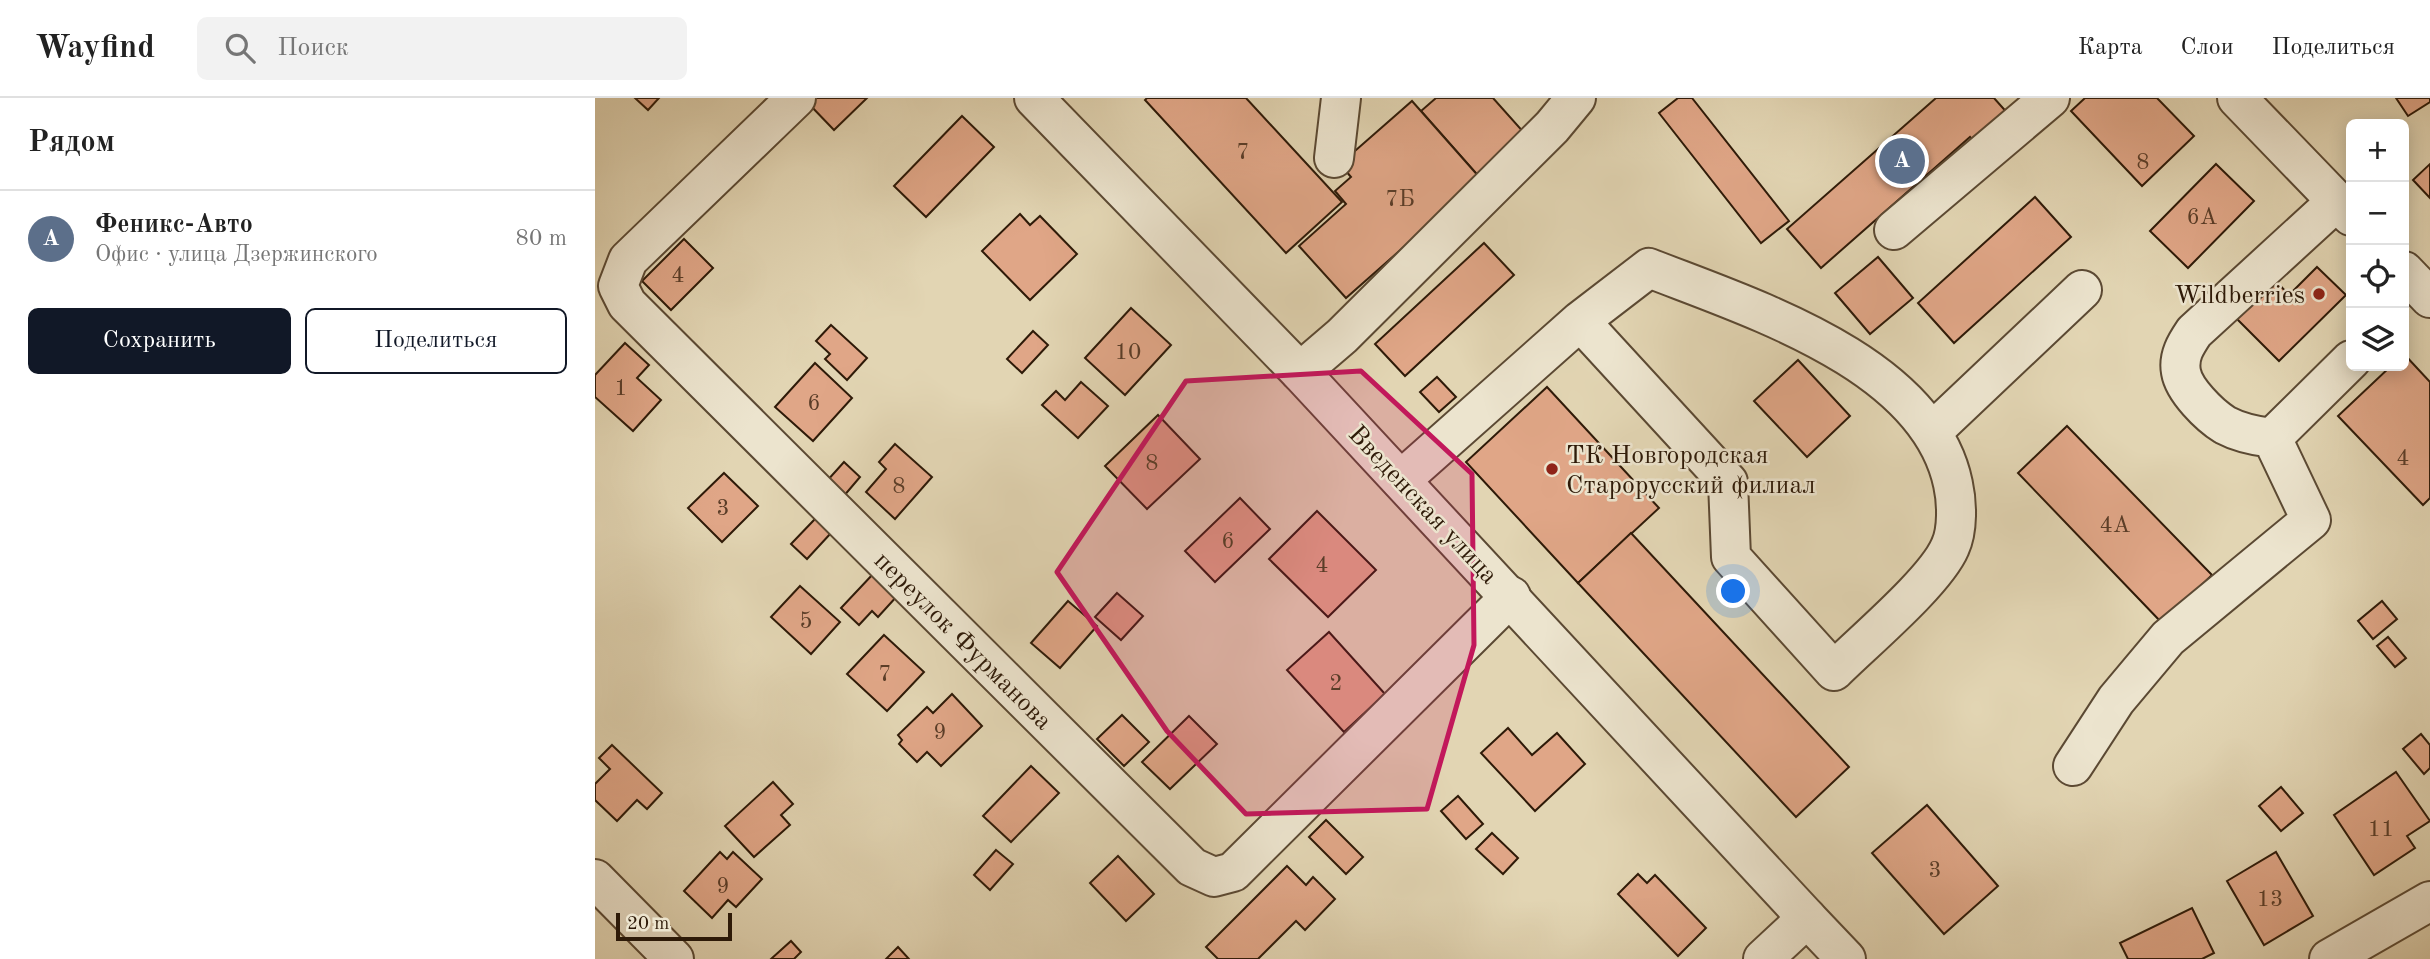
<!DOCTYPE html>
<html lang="ru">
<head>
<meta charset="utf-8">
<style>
  :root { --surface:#fff; --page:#f2f2f2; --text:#222; --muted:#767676; --line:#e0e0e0; --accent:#111827 }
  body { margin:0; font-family:"Old Standard TT",serif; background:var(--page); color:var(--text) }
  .controls { position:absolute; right:21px; top:21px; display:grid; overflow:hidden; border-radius:10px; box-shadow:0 4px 18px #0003 }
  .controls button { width:63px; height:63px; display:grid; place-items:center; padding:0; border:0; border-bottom:2px solid var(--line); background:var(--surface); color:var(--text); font:35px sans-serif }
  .scale { position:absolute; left:21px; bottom:18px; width:116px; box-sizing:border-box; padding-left:7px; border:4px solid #2e1a08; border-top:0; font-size:19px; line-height:24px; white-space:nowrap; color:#2e1a08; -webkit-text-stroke:5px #ece4ce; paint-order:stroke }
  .you { position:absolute; left:1139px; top:494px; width:24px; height:24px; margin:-18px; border:5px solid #fff; border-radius:50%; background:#1a73e8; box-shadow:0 0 0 10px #1a73e833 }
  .badge { display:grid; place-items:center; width:46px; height:46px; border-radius:50%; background:var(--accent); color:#fff; font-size:23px; font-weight:700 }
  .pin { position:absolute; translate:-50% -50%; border:4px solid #fff; box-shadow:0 2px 7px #0006 }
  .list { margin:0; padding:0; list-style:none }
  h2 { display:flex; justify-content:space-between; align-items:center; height:91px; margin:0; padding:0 28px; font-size:30px }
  h2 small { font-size:23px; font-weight:400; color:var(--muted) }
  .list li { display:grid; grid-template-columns:46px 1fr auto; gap:21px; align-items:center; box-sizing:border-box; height:98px; padding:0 28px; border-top:2px solid var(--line) }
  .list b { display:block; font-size:26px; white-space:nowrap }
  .list p { margin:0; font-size:23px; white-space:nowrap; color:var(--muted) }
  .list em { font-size:23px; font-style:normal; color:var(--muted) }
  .actions { display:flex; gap:14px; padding:21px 28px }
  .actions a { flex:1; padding:16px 0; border:2px solid var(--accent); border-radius:10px; text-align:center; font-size:24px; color:var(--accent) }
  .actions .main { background:var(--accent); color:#fff }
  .icon { flex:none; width:38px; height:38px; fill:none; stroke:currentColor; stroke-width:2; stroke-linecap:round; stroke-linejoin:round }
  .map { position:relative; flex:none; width:1835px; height:861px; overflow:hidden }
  header { display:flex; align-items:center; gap:42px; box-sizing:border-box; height:98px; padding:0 35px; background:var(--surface); border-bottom:2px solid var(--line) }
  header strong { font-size:33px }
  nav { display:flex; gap:38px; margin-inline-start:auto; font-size:24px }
  .search { width:490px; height:63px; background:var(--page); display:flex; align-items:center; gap:18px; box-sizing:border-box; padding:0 24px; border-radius:10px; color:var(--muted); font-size:26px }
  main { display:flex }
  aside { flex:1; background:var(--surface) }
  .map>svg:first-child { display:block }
  .building { fill:#e0a687; stroke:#2e1a08; stroke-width:2 }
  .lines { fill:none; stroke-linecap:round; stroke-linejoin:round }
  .minor-casing { stroke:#5b4933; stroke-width:42 }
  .minor { stroke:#ece4ce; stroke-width:38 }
  .marked { fill:#c2185b; fill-opacity:0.2; stroke:#c2185b; stroke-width:5; stroke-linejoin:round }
  .poi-dot { fill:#8f2418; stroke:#ece4ce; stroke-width:2.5 }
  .labels { text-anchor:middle; stroke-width:5; stroke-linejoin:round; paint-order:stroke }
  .number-label { font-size:23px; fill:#5a3d28 }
  .poi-label { font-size:26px; fill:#2e1a08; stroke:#ece4ce; text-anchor:end }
  .street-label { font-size:26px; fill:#2e1a08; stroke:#ece4ce }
</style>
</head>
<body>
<header>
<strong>Wayfind</strong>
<div class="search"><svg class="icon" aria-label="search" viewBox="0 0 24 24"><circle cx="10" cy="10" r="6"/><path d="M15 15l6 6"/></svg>Поиск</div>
<nav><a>Карта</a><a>Слои</a><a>Поделиться</a></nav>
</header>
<main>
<aside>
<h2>Рядом<small></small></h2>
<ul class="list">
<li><span class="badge" style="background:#5c6f8a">A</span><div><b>Феникс-Авто</b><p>Офис · улица Дзержинского</p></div><em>80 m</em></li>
</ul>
<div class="actions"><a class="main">Сохранить</a><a>Поделиться</a></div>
</aside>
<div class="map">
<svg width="1835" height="861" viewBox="0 0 1835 861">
  <rect width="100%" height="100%" fill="#e2d5b3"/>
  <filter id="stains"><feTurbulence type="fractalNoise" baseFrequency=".00286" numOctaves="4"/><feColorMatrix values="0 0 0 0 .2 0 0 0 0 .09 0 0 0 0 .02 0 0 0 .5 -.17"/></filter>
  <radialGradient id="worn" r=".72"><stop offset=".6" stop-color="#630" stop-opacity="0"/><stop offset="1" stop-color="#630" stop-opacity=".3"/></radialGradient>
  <g class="building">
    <path d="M40 0H64L53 12Z"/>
    <path d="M219 0H272L239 32 213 5Z"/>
    <path d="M552 0H651L747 104 691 155 550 2Z"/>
    <path d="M841 0H898L932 38 886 81 826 13Z"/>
    <path d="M1083 0H1097L1194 123 1166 145 1064 15Z"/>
    <path d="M1341 0H1399L1415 18 1382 47 1375 39 1226 170 1192 131Z"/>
    <path d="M1490 0H1562L1599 38 1547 88 1476 13Z"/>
    <path d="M1801 0H1835V4L1813 18Z"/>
    <path d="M817 3 886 81 751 200 704 148 751 106 740 93 756 79 745 66Z"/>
    <path d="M367 18 399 49 331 119 299 88Z"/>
    <path d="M1621 66 1659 103 1593 170 1555 133Z"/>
    <path d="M1835 66V100L1818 82Z"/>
    <path d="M1440 99 1476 139 1359 245 1323 205Z"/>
    <path d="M425 116 435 127 445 118 482 156 435 202 387 153Z"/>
    <path d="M89 141 118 170 76 212 47 183Z"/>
    <path d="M889 145 919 177 810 278 780 246Z"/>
    <path d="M1283 159 1318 200 1275 236 1240 195Z"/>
    <path d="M1722 169 1751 197 1684 263 1638 217 1679 181 1694 197Z"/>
    <path d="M536 210 576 247 530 297 490 260Z"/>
    <path d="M236 227 272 260 252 282 230 261 235 256 221 243Z"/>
    <path d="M438 233 453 247 427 275 412 261Z"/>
    <path d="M30 245 54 267 42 280 66 302 38 333 0 299V277Z"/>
    <path d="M1809 256 1835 284V400L1828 407 1743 318 1796 268H1809Z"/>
    <path d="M1203 262 1255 318 1212 359 1159 303Z"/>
    <path d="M220 265 257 300 218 343 180 309Z"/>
    <path d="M842 279 861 299 844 314 825 294Z"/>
    <path d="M486 284 513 308 483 340 447 307 461 293 470 302Z"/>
    <path d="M952 289 1064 410 983 485 871 364Z"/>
    <path d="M563 317 605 361 552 411 510 368Z"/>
    <path d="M1472 328 1617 477 1567 525 1423 375Z"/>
    <path d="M300 346 337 379 300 421 271 394 291 371 284 364Z"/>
    <path d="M249 364 265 379 248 399 231 384Z"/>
    <path d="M129 375 163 408 127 444 93 410Z"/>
    <path d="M645 400 675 431 620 484 590 453Z"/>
    <path d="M722 413 781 472 733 519 674 461Z"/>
    <path d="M220 421 236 435 212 461 196 446Z"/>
    <path d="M1036 435 1254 669 1201 719 983 485Z"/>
    <path d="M279 475 303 497 283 519 277 513 264 527 246 510Z"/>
    <path d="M205 488 245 524 216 556 176 519Z"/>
    <path d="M522 495 548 518 526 542 500 519Z"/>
    <path d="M473 503 502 528 465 570 436 545Z"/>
    <path d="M1787 503 1802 521 1778 541 1763 523Z"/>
    <path d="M734 534 790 596 749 634 692 572Z"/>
    <path d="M289 537 329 574 292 613 252 576Z"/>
    <path d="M1793 539 1811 560 1800 569 1782 548Z"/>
    <path d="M357 596 387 628 346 668 332 654 322 664 304 646 307 642 303 637 332 609 338 615Z"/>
    <path d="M527 617 554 644 529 668 502 641Z"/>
    <path d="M594 618 622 646 575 691 547 664Z"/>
    <path d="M913 630 937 657 962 635 990 666 940 713 886 655Z"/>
    <path d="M1826 636 1835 647V670L1829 676 1808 651Z"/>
    <path d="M17 647 67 695 52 711 42 702 22 723 0 702V686L15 671 4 660Z"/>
    <path d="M436 668 464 695 416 744 388 718Z"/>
    <path d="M1801 674 1835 723 1812 738 1820 750 1779 777 1739 717Z"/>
    <path d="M178 684 198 706 186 717 195 727 159 759 130 728Z"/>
    <path d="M1686 689 1708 715 1686 733 1664 708Z"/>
    <path d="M863 698 888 726 871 741 846 713Z"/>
    <path d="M1332 707 1403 788 1349 836 1277 755Z"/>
    <path d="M731 722 768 759 751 776 714 739Z"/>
    <path d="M897 735 923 760 908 776 881 751Z"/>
    <path d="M401 752 418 766 395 792 379 777Z"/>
    <path d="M125 754 132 761 138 754 167 781 141 809 133 802 117 820 89 793Z"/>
    <path d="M1681 754 1718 818 1669 847 1632 783Z"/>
    <path d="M523 758 559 796 531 823 495 785Z"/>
    <path d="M692 768 711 787 718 779 740 801 710 832 701 823 663 861H623L611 849Z"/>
    <path d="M1043 776 1052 785 1060 777 1111 830 1083 858 1023 796Z"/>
    <path d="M1597 810 1619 855 1607 861H1533L1525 845Z"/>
    <path d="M196 843 206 854 199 861H176Z"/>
    <path d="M303 849 314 861H291Z"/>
  </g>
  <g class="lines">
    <defs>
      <g id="minor">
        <path d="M201 0 33 162 23 188 32 206 597 769 619 779 638 774 916 498"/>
        <path d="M439 0 705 274 1212 820"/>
        <path d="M1642 0 1756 118"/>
        <path d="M739 60 746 0"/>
        <path d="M1299 132 1455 0"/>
        <path d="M1809 173 1835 200"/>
        <path d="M705 274 747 238 957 29 981 0"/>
        <path d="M1338 333 1487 192"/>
        <path d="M1677 340 1756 262"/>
        <path d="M806 382 985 223 1133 384 1136 459 1239 573C1268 544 1340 484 1355 449 1363 432 1362 404 1358 386 1333 265 1156 210 1054 170L985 223"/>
        <path d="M1478 668 1521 602 1573 540 1716 422 1677 340C1660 338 1645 335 1630 327 1614 317 1589 292 1586 274 1583 258 1591 246 1599 234L1742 103"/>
        <path d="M0 781 79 861"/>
        <path d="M1168 861 1212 820 1251 861"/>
        <path d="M1734 861 1835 803"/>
      </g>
    </defs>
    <use href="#minor" class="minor-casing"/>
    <use href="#minor" class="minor"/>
  </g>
  <path class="marked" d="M766 273 877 376 879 547 832 711 651 716 572 633 462 474 591 283Z"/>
  <g class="poi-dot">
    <circle cx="1724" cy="196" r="7"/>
    <circle cx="957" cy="371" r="7"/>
  </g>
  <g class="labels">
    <g class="number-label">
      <text x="648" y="61">7</text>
      <text x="1548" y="71">8</text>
      <text x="805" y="108">7Б</text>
      <text x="1607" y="126">6А</text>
      <text x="83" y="184">4</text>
      <text x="533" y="261">10</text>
      <text x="26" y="297">1</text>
      <text x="219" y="312">6</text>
      <text x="1808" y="367">4</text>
      <text x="557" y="372">8</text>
      <text x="304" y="395">8</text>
      <text x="128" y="417">3</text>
      <text x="1520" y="434">4А</text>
      <text x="633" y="450">6</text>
      <text x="727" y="474">4</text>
      <text x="211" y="530">5</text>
      <text x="290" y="583">7</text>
      <text x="741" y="592">2</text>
      <text x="345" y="641">9</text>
      <text x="1786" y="738">11</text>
      <text x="1340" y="779">3</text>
      <text x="128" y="795">9</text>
      <text x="1675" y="808">13</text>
    </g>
    <g class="poi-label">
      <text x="1710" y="205">Wildberries</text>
      <text x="971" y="365" text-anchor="start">ТК Новгородская<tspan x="971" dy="30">Старорусский филиал</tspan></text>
    </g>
    <g class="street-label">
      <text transform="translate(829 406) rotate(47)" y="9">Введенская улица</text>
      <text transform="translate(369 542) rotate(45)" y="9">переулок Фурманова</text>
    </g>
  </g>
  <rect width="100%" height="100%" filter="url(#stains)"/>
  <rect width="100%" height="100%" fill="url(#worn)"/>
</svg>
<div class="controls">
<button>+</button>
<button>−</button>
<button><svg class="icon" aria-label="locate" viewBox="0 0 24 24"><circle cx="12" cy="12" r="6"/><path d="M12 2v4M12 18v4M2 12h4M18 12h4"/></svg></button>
<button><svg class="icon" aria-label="layers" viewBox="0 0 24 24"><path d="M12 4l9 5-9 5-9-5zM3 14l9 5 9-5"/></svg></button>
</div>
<div class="scale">20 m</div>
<div class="you"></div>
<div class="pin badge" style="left:1307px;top:63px;background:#5c6f8a">A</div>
</div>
</main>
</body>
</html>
